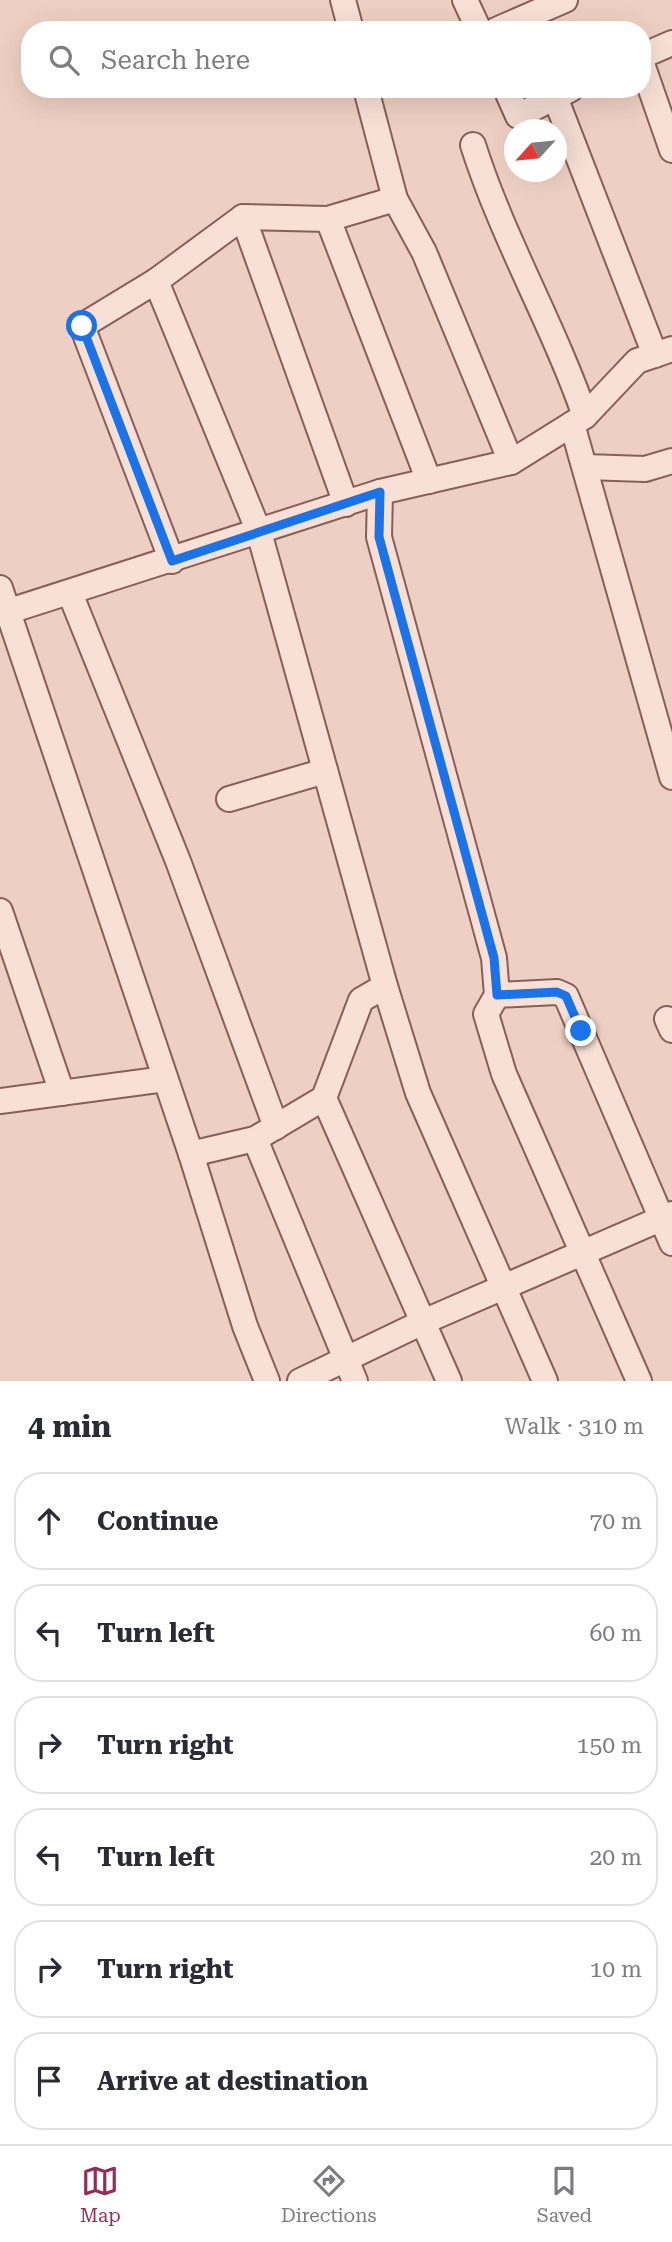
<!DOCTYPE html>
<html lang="en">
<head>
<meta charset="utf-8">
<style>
  :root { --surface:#fff; --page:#f2f2f3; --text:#2b2b33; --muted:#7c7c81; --line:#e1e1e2; --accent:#962a58 }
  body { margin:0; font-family:"Roboto Serif",serif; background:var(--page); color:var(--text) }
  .compass { position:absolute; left:504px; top:119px; width:63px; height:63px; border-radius:50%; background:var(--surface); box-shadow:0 7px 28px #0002; rotate:243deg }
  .stop { position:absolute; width:21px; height:21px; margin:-16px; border:5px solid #1a73e8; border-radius:50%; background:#fff }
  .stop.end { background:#1a73e8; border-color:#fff; box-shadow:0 2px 7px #0008 }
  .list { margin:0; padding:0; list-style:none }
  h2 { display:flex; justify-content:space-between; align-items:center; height:91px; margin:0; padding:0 28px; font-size:30px }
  h2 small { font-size:23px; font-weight:400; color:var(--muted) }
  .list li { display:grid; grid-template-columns:46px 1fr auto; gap:21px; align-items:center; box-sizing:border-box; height:98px; margin:0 14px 14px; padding:0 14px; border:2px solid var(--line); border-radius:28px }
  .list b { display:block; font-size:26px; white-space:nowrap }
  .list em { font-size:23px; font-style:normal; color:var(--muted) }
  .icon { flex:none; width:38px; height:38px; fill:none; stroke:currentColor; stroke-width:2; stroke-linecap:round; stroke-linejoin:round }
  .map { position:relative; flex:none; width:672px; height:1381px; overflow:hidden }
  .search { position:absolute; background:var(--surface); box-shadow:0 7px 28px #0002; left:21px; right:21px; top:21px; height:77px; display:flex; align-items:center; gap:18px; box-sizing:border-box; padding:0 24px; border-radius:28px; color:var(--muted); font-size:26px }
  .sheet { height:763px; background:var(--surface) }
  nav { display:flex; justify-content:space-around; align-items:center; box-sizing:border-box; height:98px; border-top:2px solid var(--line); background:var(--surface); font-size:19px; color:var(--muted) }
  nav a { display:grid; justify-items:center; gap:4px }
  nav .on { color:var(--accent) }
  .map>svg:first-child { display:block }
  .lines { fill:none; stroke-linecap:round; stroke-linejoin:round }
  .minor-casing { stroke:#875f5a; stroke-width:28 }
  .minor { stroke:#f8e0d6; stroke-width:24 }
  .route { stroke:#1a73e8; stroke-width:9 }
</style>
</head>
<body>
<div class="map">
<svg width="672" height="1381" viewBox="0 0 672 1381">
  <rect width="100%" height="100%" fill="#eecfc3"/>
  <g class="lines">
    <defs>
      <g id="minor">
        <path d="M343 0 351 30"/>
        <path d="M465 0 479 30"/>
        <path d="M496 30 565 0"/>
        <path d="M642 56 672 43"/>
        <path d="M642 64 672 150"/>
        <path d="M366 89 395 199 424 252 511 462"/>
        <path d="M506 89 518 116 571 89"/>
        <path d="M555 97 655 355"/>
        <path d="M473 145C503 239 553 324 585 416"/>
        <path d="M243 217 346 504"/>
        <path d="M328 219 429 481"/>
        <path d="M156 281 259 532 385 986 418 1093 545 1381"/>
        <path d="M572 424 672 777"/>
        <path d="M585 467 645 469 672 461"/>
        <path d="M380 492 379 537 494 958 497 995 486 1014 504 1074 639 1381"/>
        <path d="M172 561 82 326 156 281 243 217 328 219 395 199"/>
        <path d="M0 588 191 1154 245 1326 267 1381"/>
        <path d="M70 593 178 861 276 1127"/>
        <path d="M0 614 380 492 511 462 585 416 637 361 672 349"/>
        <path d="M229 799 325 771"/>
        <path d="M0 911 62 1093"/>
        <path d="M497 995 557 992 566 996 672 1243"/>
        <path d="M667 1019 672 1030"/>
        <path d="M324 1098 449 1381"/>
        <path d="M0 1101 165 1079"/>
        <path d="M255 1139 355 1381"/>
        <path d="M191 1154 255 1139 324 1098 361 1000 385 986"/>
        <path d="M300 1381 423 1322 672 1214"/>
      </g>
    </defs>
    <use href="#minor" class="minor-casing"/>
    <use href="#minor" class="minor"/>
  </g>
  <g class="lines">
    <path class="route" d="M82 326 172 561 380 492 379 537 494 958 497 995 557 992 566 996 581 1031"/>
  </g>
</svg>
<svg class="compass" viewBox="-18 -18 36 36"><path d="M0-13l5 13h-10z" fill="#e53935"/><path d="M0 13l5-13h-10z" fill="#7c7c81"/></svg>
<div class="stop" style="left:82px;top:326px"></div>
<div class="stop end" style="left:581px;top:1031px"></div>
<div class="search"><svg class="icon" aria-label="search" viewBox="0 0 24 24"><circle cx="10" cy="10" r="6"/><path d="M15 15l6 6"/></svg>Search here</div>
</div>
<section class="sheet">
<h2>4 min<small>Walk · 310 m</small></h2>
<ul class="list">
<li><svg class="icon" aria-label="ahead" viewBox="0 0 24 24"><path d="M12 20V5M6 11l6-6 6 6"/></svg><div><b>Continue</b></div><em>70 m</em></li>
<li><svg class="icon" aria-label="left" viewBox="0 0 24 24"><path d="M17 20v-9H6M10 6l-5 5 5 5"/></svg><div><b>Turn left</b></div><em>60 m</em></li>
<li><svg class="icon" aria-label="right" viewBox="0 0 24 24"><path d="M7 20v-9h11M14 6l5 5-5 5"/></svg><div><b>Turn right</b></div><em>150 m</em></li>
<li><svg class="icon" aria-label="left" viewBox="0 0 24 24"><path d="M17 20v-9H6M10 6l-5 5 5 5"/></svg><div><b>Turn left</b></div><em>20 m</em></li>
<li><svg class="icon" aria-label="right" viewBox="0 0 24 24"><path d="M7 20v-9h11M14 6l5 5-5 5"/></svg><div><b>Turn right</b></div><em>10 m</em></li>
<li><svg class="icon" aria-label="arrive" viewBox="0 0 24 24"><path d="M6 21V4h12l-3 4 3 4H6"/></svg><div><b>Arrive at destination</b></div></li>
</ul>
</section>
<nav>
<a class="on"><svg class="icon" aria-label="map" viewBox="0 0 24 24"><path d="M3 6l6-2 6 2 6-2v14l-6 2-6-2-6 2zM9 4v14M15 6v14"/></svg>Map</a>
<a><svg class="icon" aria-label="directions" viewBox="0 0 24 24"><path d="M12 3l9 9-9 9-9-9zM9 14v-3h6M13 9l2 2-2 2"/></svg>Directions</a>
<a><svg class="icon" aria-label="saved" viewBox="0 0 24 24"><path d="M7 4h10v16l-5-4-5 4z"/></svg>Saved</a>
</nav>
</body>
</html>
